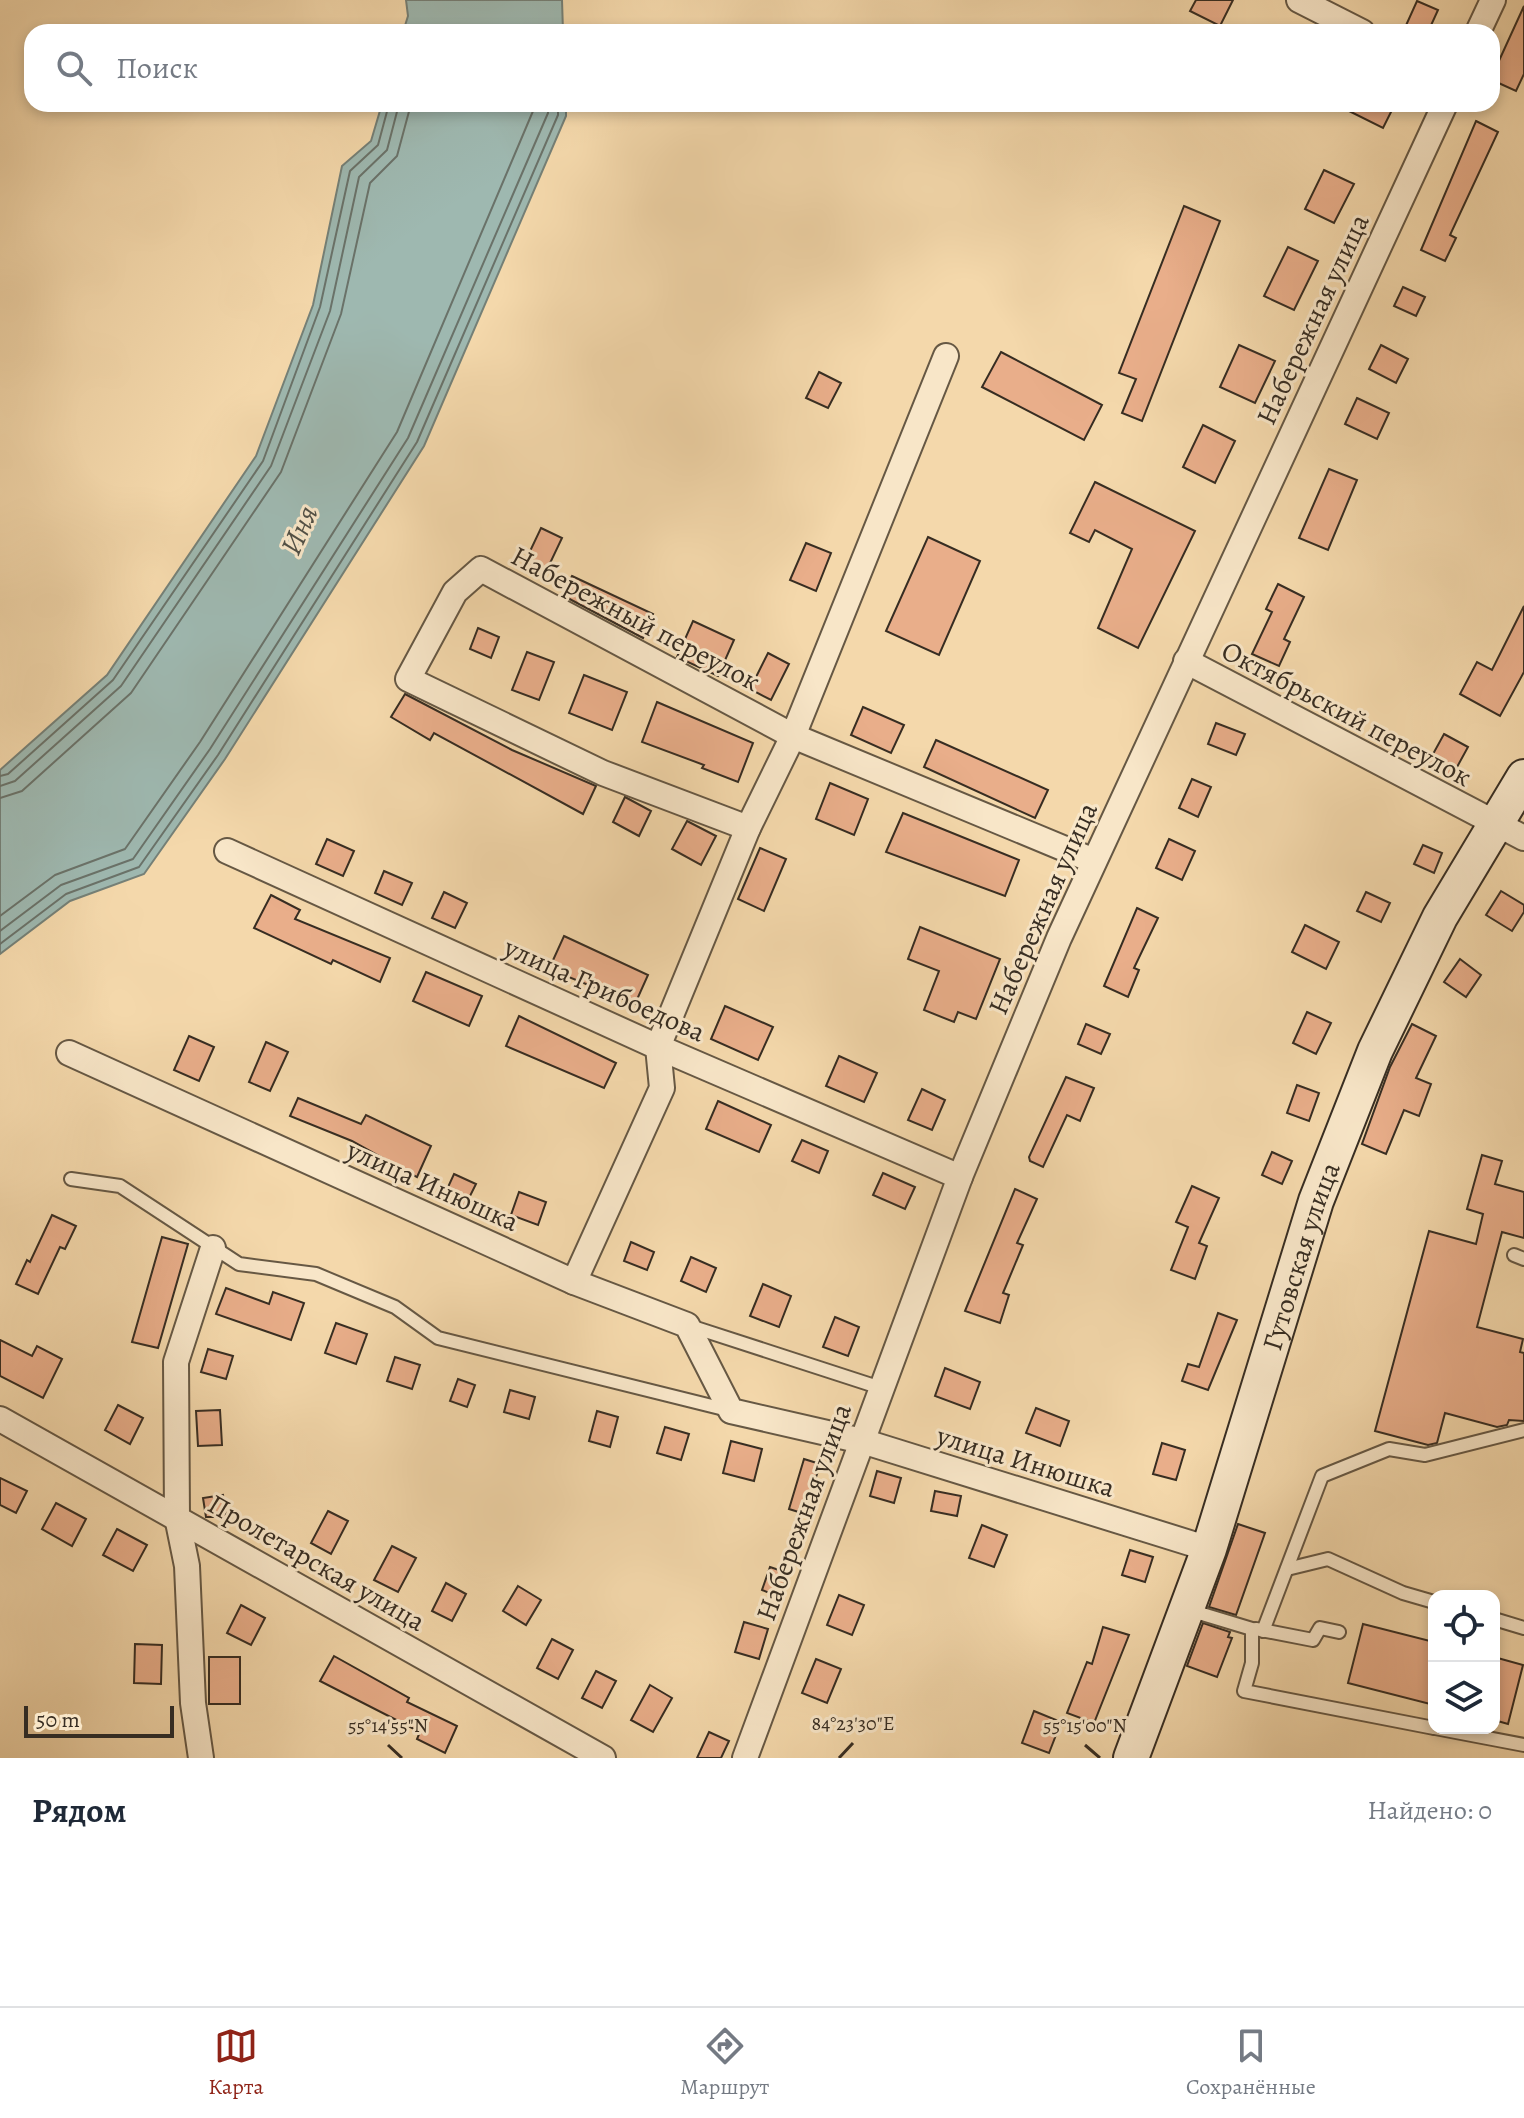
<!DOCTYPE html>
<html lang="ru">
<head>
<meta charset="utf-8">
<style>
  :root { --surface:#fff; --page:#f2f2f3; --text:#1f2937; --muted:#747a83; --line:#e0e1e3; --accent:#8f2418 }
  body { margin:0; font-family:Alegreya,serif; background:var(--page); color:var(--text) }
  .controls { position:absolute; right:24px; bottom:24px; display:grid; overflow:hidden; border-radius:16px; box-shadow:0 4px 12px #0003 }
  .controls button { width:72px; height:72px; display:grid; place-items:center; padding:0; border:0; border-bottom:2px solid var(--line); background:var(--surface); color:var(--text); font:40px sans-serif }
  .scale { position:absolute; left:24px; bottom:20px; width:150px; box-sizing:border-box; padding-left:8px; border:4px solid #372d22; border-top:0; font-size:22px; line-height:28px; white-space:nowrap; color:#372d22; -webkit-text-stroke:6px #f8e6c8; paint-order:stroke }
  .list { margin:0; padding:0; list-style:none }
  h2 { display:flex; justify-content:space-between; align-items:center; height:104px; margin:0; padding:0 32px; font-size:34px }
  h2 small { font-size:26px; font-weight:400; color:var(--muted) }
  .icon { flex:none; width:44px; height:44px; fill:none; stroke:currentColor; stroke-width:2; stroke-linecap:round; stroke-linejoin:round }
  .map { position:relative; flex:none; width:1524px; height:1758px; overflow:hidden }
  .search { position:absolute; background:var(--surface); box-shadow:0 4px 12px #0003; left:24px; right:24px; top:24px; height:88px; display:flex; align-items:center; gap:20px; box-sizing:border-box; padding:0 28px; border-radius:24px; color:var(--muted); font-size:30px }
  .sheet { height:248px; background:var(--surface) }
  nav { display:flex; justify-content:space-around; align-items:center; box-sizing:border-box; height:112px; border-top:2px solid var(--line); background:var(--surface); font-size:22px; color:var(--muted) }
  nav a { display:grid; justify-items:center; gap:4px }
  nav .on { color:var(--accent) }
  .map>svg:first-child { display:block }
  .water { fill:#9eb8b0; stroke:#758077; stroke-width:2 }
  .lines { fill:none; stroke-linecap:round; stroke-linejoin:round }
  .shore { stroke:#6a7269; stroke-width:2 }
  .building { fill:#e9ae8a; stroke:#372d22; stroke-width:2 }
  .lane-casing { stroke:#665844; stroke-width:16 }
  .street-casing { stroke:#665844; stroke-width:28 }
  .secondary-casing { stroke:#372d22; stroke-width:38 }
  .lane { stroke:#f8e6c8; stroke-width:12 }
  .street { stroke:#f8e6c8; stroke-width:24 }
  .secondary { stroke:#f8e6c8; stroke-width:34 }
  .ticks { fill:none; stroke:#372d22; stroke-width:3 }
  .labels { text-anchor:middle; stroke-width:6; stroke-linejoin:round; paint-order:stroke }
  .street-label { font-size:28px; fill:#372d22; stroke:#f8e6c8 }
  .water-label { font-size:30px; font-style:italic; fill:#515046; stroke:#f8e6c8 }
  .ticks-label { font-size:20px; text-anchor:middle; fill:#372d22; stroke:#f8e6c8; stroke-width:6; stroke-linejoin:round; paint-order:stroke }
</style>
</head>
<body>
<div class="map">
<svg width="1524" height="1758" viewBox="0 0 1524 1758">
  <rect width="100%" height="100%" fill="#f4d8ab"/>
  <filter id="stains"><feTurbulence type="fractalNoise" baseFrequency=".0025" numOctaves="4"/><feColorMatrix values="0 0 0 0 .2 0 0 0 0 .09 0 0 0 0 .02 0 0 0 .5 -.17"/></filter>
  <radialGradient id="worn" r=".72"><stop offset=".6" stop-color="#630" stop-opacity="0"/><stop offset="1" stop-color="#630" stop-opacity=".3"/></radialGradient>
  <g class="water">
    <path d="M406 0H562L563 32H403L408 16Z"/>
    <path d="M382 104H566V116L424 446 225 759 144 874 70 901 0 954V770L107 675 256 456 313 305 342 166 371 141Z"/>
  </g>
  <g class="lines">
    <g class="shore">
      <path d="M0 776 8 774 113 680 263 461 320 307 350 171 378 145 389 104"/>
      <path d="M0 786 15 781 121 686 271 466 330 311 359 177 387 150 399 104"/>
      <path d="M0 798 22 791 131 693 281 472 341 314 370 183 397 156 411 104"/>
      <path d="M0 916 55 875 125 849 200 742 397 432 536 104"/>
      <path d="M0 931 61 885 133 859 210 749 408 438 548 113V104"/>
      <path d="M0 944 66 894 139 867 218 755 417 442 558 115V104"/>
    </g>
  </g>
  <g class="building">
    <path d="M1196 0H1233L1220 26 1190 11Z"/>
    <path d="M1417 1 1438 10 1428 32H1403Z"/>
    <path d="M1524 6V74L1516 91 1492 80V76Z"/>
    <path d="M1335 104H1395L1383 128Z"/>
    <path d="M1476 121 1498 132 1450 235 1456 238 1445 261 1421 250Z"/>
    <path d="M1324 170 1354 184 1334 223 1305 209Z"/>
    <path d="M1184 206 1220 221 1142 421 1122 413 1136 379 1119 373Z"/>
    <path d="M1288 247 1318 261 1294 310 1264 296Z"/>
    <path d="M1403 287 1425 297 1416 316 1394 306Z"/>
    <path d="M1239 345 1275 361 1255 403 1220 387Z"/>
    <path d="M1381 345 1408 359 1396 383 1369 369Z"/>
    <path d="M1001 352 1102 405 1084 440 982 387Z"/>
    <path d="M819 372 841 383 828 408 806 398Z"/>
    <path d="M1357 398 1389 413 1377 439 1345 424Z"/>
    <path d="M1203 425 1235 441 1215 483 1183 467Z"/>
    <path d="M1329 469 1357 480 1328 550 1299 538Z"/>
    <path d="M1095 482 1195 531 1138 648 1098 628 1132 549 1095 530 1089 542 1070 533Z"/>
    <path d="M541 528 562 538 543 578 522 568Z"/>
    <path d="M928 537 980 561 939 655 886 631Z"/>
    <path d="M806 543 831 553 816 591 790 580Z"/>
    <path d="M572 576 653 614 643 638 562 595Z"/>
    <path d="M1278 584 1304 597 1284 639 1290 642 1279 666 1252 654 1272 612 1266 609Z"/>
    <path d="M1524 606V672L1500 716 1460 694 1477 662 1492 670Z"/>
    <path d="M693 621 734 640 718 676 677 657Z"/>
    <path d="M478 628 499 637 491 658 470 649Z"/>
    <path d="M527 652 554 662 539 700 512 690Z"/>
    <path d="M768 653 789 664 771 700 750 689Z"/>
    <path d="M584 675 627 692 612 730 569 713Z"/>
    <path d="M405 694 512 750 596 786 583 814 434 733 430 740 391 717Z"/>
    <path d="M657 702 753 743 738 782 702 768 704 765 642 742Z"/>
    <path d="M863 707 904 725 891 753 851 735Z"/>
    <path d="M1216 723 1245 734 1236 755 1208 744Z"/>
    <path d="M1444 734 1468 747 1451 778 1427 765Z"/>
    <path d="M936 740 1048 790 1035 818 924 767Z"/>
    <path d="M1192 779 1211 787 1198 817 1179 808Z"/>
    <path d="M830 783 868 799 854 835 816 819Z"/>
    <path d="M625 797 651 811 639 836 613 822Z"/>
    <path d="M903 813 1019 860 1005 896 886 852Z"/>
    <path d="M687 821 716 836 701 865 672 849Z"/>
    <path d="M327 839 354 851 343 876 316 864Z"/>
    <path d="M1169 839 1195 851 1182 880 1156 868Z"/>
    <path d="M1423 845 1442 853 1434 873 1414 864Z"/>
    <path d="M760 848 786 859 764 911 738 899Z"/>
    <path d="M384 871 412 883 402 905 375 893Z"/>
    <path d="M1501 891 1524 905V912L1512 931 1486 915Z"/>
    <path d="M444 892 467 903 455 928 432 918Z"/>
    <path d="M1366 892 1390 903 1381 922 1357 911Z"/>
    <path d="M271 895 300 910 295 919 390 958 380 982 333 960 331 964 254 928Z"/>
    <path d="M1137 908 1158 918 1134 968 1139 970 1128 997 1104 986Z"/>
    <path d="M1305 925 1339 942 1326 969 1292 952Z"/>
    <path d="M920 927 1000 959 976 1019 958 1012 954 1022 924 1010 939 971 908 959Z"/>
    <path d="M564 936 648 975 635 1004 549 969Z"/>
    <path d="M1460 959 1481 975 1466 997 1444 982Z"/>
    <path d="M426 972 482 996 469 1026 413 1001Z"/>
    <path d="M725 1006 773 1027 758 1060 711 1039Z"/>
    <path d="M1307 1012 1331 1023 1316 1054 1293 1043Z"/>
    <path d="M519 1016 616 1063 604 1088 506 1046Z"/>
    <path d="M1086 1024 1110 1034 1101 1054 1078 1044Z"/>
    <path d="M1412 1024 1436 1036 1416 1078 1431 1084 1419 1116 1404 1110 1386 1154 1362 1144 1390 1067Z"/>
    <path d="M189 1036 214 1047 199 1081 174 1070Z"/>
    <path d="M266 1042 288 1052 270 1091 249 1082Z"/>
    <path d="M839 1056 877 1073 864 1102 826 1086Z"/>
    <path d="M1066 1077 1094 1088 1080 1121 1067 1115 1043 1167 1030 1161 1029 1157Z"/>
    <path d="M1297 1085 1319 1093 1309 1121 1287 1113Z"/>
    <path d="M922 1089 945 1100 932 1130 908 1120Z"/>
    <path d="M298 1098 361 1124 366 1115 431 1146 417 1177 352 1141 290 1116Z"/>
    <path d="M718 1101 771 1125 759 1152 706 1129Z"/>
    <path d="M802 1140 828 1151 819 1173 792 1161Z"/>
    <path d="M1272 1152 1292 1161 1282 1184 1262 1175Z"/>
    <path d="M1482 1155 1502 1161 1495 1184 1524 1192V1238L1502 1232 1477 1327 1523 1339 1520 1352 1524 1353V1421L1509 1420 1507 1425 1497 1427 1445 1413 1437 1443 1428 1445 1375 1431 1429 1231 1476 1244 1483 1214 1467 1209Z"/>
    <path d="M883 1173 915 1187 905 1209 873 1195Z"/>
    <path d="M454 1174 476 1184 464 1208 443 1198Z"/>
    <path d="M1192 1186 1219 1198 1199 1243 1207 1246 1195 1279 1171 1270 1188 1227 1176 1222Z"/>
    <path d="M1015 1189 1037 1199 1017 1243 1023 1245 1003 1293 1009 1295 1000 1323 965 1311Z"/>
    <path d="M519 1192 546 1202 538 1225 511 1215Z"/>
    <path d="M52 1215 76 1226 65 1249 60 1247 38 1294 16 1284 27 1260 30 1262Z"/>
    <path d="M162 1237 188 1244 158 1348 132 1342Z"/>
    <path d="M631 1242 654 1252 647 1270 624 1261Z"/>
    <path d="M691 1257 716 1268 706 1292 681 1281Z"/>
    <path d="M763 1284 791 1296 779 1327 750 1316Z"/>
    <path d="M226 1288 269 1304 273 1292 304 1303 291 1340 216 1314Z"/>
    <path d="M1218 1313 1237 1320 1208 1390 1182 1381 1188 1364 1199 1367Z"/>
    <path d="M835 1317 859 1327 848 1356 823 1347Z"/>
    <path d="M336 1323 367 1334 356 1364 325 1353Z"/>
    <path d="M0 1340 32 1356 37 1346 62 1359 43 1398 0 1376Z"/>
    <path d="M208 1349 233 1356 226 1379 201 1372Z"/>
    <path d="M395 1357 420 1365 412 1389 387 1381Z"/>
    <path d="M945 1368 980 1382 970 1409 935 1396Z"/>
    <path d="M458 1379 475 1385 467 1407 450 1401Z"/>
    <path d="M510 1390 535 1397 529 1419 504 1412Z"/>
    <path d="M118 1405 143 1418 130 1444 105 1430Z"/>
    <path d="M1036 1408 1069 1421 1060 1446 1026 1433Z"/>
    <path d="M220 1410 222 1445 198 1446 196 1411Z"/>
    <path d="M597 1411 618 1417 610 1447 589 1441Z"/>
    <path d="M665 1427 689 1434 681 1460 657 1453Z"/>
    <path d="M731 1441 762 1449 754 1481 723 1473Z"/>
    <path d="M1162 1443 1185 1450 1176 1480 1153 1474Z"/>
    <path d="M804 1459 820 1464 805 1514 789 1509Z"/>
    <path d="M877 1471 901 1478 894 1503 870 1496Z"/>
    <path d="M0 1478 27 1491 16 1513 0 1505Z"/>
    <path d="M935 1491 961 1496 957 1516 931 1511Z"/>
    <path d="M223 1495 226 1517H206L203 1498Z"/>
    <path d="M56 1503 86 1519 72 1546 42 1529Z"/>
    <path d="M328 1511 348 1521 331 1554 311 1543Z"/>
    <path d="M1238 1524 1265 1533 1236 1615 1209 1607Z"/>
    <path d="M982 1525 1007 1535 994 1567 969 1558Z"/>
    <path d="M117 1529 147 1545 133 1571 103 1555Z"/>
    <path d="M392 1546 416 1558 398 1592 374 1580Z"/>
    <path d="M1130 1550 1153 1557 1145 1582 1122 1575Z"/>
    <path d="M770 1567 788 1573 779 1597 762 1590Z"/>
    <path d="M446 1583 466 1594 452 1621 432 1611Z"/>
    <path d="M518 1586 541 1600 526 1625 503 1611Z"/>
    <path d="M839 1595 864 1605 852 1635 827 1625Z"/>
    <path d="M241 1605 265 1618 251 1645 227 1633Z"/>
    <path d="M744 1622 768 1629 759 1659 735 1652Z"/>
    <path d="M1203 1623 1230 1632 1228 1637 1232 1638 1217 1677 1187 1666Z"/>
    <path d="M1363 1624 1434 1642V1705L1348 1683Z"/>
    <path d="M1103 1627 1129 1635 1094 1723 1067 1713 1087 1662 1092 1664Z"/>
    <path d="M552 1639 573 1650 558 1679 537 1668Z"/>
    <path d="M135 1644 162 1645 161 1684 134 1683Z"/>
    <path d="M334 1656 409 1698 407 1702 457 1726 445 1753 417 1739 420 1732 320 1681Z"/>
    <rect x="209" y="1657" width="31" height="47"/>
    <path d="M1494 1657 1523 1665 1508 1724 1494 1720Z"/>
    <path d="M816 1659 841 1669 827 1703 802 1693Z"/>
    <path d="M596 1671 616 1681 602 1708 582 1698Z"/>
    <path d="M650 1685 672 1698 653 1732 631 1720Z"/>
    <path d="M1034 1711 1061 1722 1049 1753 1022 1743Z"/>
    <path d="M709 1732 729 1741 721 1758H697Z"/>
  </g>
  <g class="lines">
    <defs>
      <g id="lane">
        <path d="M71 1179 120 1186 239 1264 316 1274 395 1307 438 1338 728 1410"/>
        <path d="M1514 1255 1524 1259"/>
        <path d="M690 1326 881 1388"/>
        <path d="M1287 1569 1328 1559 1403 1593 1434 1602"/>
        <path d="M1189 1610 1252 1629V1663L1244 1691 1434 1728"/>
        <path d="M1494 1619 1524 1628"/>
        <path d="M1256 1629 1313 1640 1320 1628 1339 1632"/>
        <path d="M1263 1631 1322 1476 1389 1449 1425 1455 1524 1430"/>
        <path d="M1435 1728 1524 1745"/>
      </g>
      <g id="street">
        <path d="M1299 0 1362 32"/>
        <path d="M1478 32 1493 0"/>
        <path d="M1186 661 1524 838"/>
        <path d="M748 828 603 773 408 679 455 592 481 569 793 736 1094 861"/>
        <path d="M227 851 658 1047 960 1177"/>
        <path d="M69 1053 574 1282 687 1325 731 1411 862 1441 1209 1549"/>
        <path d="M574 1282 662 1088 658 1047 748 828 793 736 946 356"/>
        <path d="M0 1419 603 1758"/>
        <path d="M201 1758 193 1703 187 1566 177 1517 176 1362 213 1248"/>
        <path d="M745 1758 960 1177 1059 938 1445 104"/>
      </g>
      <g id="secondary">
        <path id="s1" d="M1131 1758 1209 1549 1316 1201 1375 1051 1440 917 1524 777"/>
      </g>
    </defs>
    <use href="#lane" class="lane-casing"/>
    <use href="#street" class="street-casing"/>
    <use href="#secondary" class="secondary-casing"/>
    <use href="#lane" class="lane"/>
    <use href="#street" class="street"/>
    <use href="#secondary" class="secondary"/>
  </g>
  <path class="ticks" d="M388 1745 402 1758M1085 1745 1100 1758M839 1758 853 1743"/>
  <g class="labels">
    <g class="street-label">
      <text transform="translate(1312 319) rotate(-65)" y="10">Набережная улица</text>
      <text transform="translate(636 618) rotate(28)" y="10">Набережный переулок</text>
      <text transform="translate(1347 713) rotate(28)" y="10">Октябрьский переулок</text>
      <text transform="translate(1042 908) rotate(-66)" y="10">Набережная улица</text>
      <text transform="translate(605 989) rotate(24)" y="10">улица Грибоедова</text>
      <text transform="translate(433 1185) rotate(24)" y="10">улица Инюшка</text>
      <text dy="10" stroke="none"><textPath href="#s1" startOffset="530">Гутовская улица</textPath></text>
      <text transform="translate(1026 1461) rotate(17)" y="10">улица Инюшка</text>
      <text transform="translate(803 1512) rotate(-70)" y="10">Набережная улица</text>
      <text transform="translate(317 1562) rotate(30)" y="10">Пролетарская улица</text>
    </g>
    <g class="water-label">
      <text transform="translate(299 530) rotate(-66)" y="10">Иня</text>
    </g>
  </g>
  <g class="ticks-label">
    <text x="853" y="1730">84°23'30"E</text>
    <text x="388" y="1732">55°14'55"N</text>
    <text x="1085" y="1732">55°15'00"N</text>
  </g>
  <rect width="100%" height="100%" filter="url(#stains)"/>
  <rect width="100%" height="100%" fill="url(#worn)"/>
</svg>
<div class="controls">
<button><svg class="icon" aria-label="locate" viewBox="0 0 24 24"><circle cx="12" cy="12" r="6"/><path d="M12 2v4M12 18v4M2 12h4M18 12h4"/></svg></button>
<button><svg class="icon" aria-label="layers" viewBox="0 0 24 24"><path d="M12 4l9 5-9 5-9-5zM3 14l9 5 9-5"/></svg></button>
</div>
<div class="scale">50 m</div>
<div class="search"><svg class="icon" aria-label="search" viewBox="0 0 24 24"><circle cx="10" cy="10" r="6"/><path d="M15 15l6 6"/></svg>Поиск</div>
</div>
<section class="sheet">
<h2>Рядом<small>Найдено: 0</small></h2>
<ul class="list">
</ul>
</section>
<nav>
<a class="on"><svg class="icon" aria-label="map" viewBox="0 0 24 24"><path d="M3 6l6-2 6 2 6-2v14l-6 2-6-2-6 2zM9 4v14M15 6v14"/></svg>Карта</a>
<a><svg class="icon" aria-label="directions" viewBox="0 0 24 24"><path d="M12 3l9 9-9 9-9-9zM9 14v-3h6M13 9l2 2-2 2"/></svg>Маршрут</a>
<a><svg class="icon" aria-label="saved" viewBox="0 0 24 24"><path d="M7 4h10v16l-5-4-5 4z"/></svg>Сохранённые</a>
</nav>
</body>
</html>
